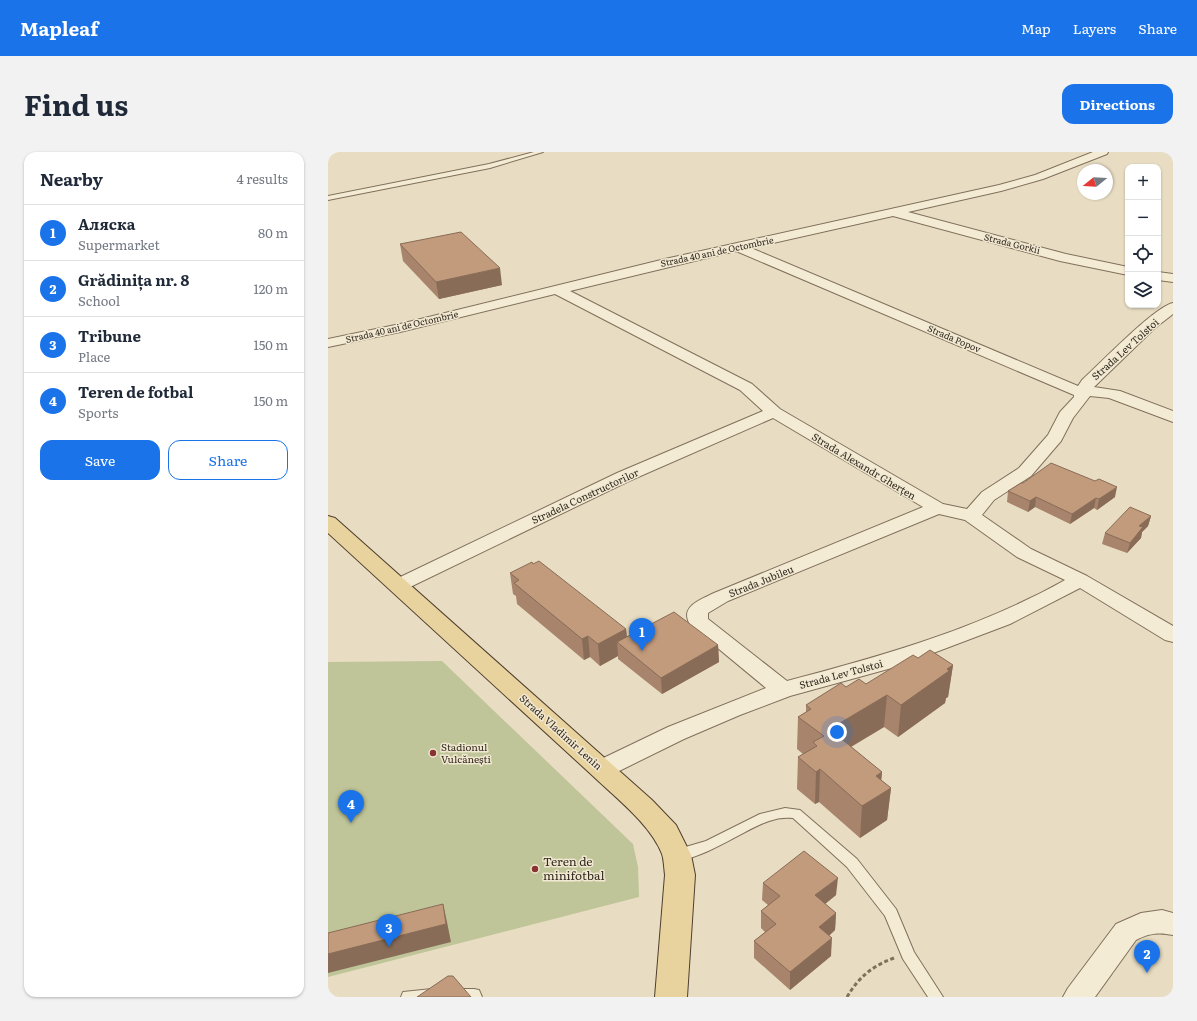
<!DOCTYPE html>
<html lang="en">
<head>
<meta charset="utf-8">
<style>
  :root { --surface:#fff; --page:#f2f2f3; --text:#1f2937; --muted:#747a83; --line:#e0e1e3; --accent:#1a73e8 }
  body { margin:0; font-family:Literata,serif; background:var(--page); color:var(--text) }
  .controls { position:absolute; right:12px; top:12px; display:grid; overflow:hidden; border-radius:8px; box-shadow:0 1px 3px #0004 }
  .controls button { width:36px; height:36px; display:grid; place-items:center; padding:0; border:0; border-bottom:1px solid var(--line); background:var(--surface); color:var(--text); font:20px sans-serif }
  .compass { position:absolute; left:749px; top:12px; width:36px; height:36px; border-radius:50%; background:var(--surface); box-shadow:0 1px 3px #0004; rotate:252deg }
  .you { position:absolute; left:509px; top:580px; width:14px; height:14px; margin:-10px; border:3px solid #fff; border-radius:50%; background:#1a73e8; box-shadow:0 0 0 6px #1a73e833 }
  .badge { display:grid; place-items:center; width:26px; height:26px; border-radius:50%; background:var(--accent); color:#fff; font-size:13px; font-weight:700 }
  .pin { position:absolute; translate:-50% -33px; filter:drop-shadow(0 1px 2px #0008) }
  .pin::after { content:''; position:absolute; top:21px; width:14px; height:12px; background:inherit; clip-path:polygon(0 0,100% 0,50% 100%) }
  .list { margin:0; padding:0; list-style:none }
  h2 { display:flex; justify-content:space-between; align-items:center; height:52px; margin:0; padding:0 16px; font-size:17px }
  h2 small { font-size:13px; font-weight:400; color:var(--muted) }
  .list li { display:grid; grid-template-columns:26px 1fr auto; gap:12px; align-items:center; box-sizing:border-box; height:56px; padding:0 16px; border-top:1px solid var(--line) }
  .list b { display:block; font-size:15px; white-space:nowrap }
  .list p { margin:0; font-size:13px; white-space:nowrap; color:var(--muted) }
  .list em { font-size:13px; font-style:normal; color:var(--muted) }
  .actions { display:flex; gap:8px; padding:12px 16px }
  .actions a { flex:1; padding:9px 0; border:1px solid var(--accent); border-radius:12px; text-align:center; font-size:14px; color:var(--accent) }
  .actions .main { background:var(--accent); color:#fff }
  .icon { flex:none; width:22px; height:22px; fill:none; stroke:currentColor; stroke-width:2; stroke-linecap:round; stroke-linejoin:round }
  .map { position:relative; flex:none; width:845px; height:845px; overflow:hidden; border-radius:12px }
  header { display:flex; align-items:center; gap:24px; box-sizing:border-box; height:56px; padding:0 20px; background:var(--accent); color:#fff }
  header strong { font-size:19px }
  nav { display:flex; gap:22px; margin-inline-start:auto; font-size:14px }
  .intro { display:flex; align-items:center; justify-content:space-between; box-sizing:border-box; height:96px; padding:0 24px }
  h1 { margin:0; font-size:28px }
  .button { padding:10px 18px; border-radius:12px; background:var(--accent); color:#fff; font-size:14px; font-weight:700 }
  main { display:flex; gap:24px; padding:0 24px }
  aside { flex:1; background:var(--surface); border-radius:12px; box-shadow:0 1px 3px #0004 }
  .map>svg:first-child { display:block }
  .green { fill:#bfc598 }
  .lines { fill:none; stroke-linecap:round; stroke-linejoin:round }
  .service-casing { stroke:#80705c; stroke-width:2 }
  .minor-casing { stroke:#80705c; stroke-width:2 }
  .primary-casing { stroke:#4e3e2f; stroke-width:2 }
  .path { stroke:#80705c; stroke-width:3; stroke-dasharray:4 2.5; stroke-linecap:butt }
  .service { fill:#f4ebd5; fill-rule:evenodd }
  .minor { fill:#f4ebd5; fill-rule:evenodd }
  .primary { fill:#e8d29e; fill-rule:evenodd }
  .wall { fill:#a7846b }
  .shaded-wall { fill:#886c57 }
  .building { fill:#c29a7c; stroke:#886c57 }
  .poi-dot { fill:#883332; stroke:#f1e8d1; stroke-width:1.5 }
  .labels { text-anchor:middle; stroke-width:3; stroke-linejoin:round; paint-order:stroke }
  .far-street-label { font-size:9px; fill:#32281e; stroke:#f1e8d1 }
  .street-label { font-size:10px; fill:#32281e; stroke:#f1e8d1 }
  .poi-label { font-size:10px; fill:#32281e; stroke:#f1e8d1; text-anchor:start }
  .near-poi-label { font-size:12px; fill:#32281e; stroke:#f1e8d1; text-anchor:start }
</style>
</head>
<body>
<header>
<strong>Mapleaf</strong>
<nav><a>Map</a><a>Layers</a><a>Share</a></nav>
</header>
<div class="intro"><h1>Find us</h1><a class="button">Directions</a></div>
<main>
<aside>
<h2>Nearby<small>4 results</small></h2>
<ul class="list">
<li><span class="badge">1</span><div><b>Аляска</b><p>Supermarket</p></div><em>80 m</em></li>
<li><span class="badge">2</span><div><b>Grădinița nr. 8</b><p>School</p></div><em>120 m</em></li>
<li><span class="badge">3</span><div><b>Tribune</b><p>Place</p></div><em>150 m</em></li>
<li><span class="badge">4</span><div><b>Teren de fotbal</b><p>Sports</p></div><em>150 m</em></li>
</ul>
<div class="actions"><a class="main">Save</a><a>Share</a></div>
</aside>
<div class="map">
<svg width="845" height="845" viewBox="0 0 845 845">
  <rect width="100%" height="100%" fill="#e8ddc2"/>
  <path class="green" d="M114 509 305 692 310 715 311 745 0 825V510Z"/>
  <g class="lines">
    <defs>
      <g id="service">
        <path d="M206 0H215L162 16 0 48V44L161 12Z"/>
        <path d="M457 656 472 658 529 707 568 757 586 800 615 845H600L575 807 557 764 519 715 465 666C457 665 449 666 441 669 418 676 366 714 344 707L342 703 344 699 378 689 432 662Z"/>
        <path d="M104 837 109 838 111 843 110 845H73L75 840Z"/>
        <path d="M128 837H146L151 838 154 845H122L121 843 123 838Z"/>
      </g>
      <g id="minor">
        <path d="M765 0H780L779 2 715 27 673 39 580 60 738 102 800 115V123L732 109 565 64 423 96 750 234 754 228C772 212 826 155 845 151V162L827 176 766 235 792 239 845 259V270L781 246 762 244 745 266 733 289 703 324 666 348 654 363 703 397 759 424 845 474V490L837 488 752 436 682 472 571 514 462 544 412 563 356 587 283 623 274 626 265 623 262 617 265 611 340 575 438 536 363 474C350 455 372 448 386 441L595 355 445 266 301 329 78 437 71 439 64 437 61 433 64 429 289 321 435 259 412 238 227 142 72 180 0 195V187L72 172 337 107 671 33 707 23ZM408 99 746 243V245L732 260 720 283 691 316 654 340 639 357 615 352 452 257 424 232 242 139ZM611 362 637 368 689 405 737 428C650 477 554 504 459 529L380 467V461L400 449Z"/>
        <path d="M830 120 845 122V130L830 128Z"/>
        <path d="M834 758 845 761V783C831 780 821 781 808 788L767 845H735L740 836 788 772 813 761Z"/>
      </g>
      <path id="primary" d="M0 364 7 366 324 648 348 673 363 703 367 723 359 845H327L337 723C336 716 336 708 334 702 323 673 287 645 265 624L0 381Z"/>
    </defs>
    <use href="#service" class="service-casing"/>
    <use href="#minor" class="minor-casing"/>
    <use href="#primary" class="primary-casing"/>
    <path class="path" d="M519 845C531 825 544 814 566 806"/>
    <use href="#service" class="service"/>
    <use href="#minor" class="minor"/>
    <use href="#primary" class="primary"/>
  </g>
  <g class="wall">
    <path d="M72 92 174 133 111 147 75 109Z"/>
    <path d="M695 331 787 345 769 358 766 356 742 372 707 355 700 360 679 350 680 339Z"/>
    <path d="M823 364 820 374 814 380 813 386 799 401 774 392 777 381Z"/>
    <path d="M182 421 298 477 299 485 390 493 391 510 334 542 290 507V504L272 514 262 505 256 508 189 452 188 444 185 442Z"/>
    <path d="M590 506 625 513 620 545 618 546 617 551 570 585 556 575 523 595 554 620 553 628 563 636 559 668 532 686 491 650 487 652 469 637 470 605 475 602 469 597 470 565 478 560V553L518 535 538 532Z"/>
    <path d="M435 731 508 743 497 752 508 761 507 778 501 784 503 804 462 838 426 806V789L437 780 433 776V759L440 753 434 748Z"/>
  </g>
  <g class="shaded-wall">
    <path d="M172 116 174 133 111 147 108 130Z"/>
    <path d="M789 335 787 345 769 358 771 347Z"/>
    <path d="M708 345 707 355 700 360 702 349Z"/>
    <path d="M768 346 766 356 742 372 744 362Z"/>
    <path d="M823 364 820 374 814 380 813 386 799 401 802 391 811 374Z"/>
    <path d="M298 477 300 498 289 490 290 504 272 514 270 492Z"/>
    <path d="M260 484 262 505 256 508 254 487Z"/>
    <path d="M390 493 391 510 334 542 333 526Z"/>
    <path d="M625 513 620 545 618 546 617 551 570 585 573 553 619 517Z"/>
    <path d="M559 543 556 575 514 600 505 580 512 571Z"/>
    <path d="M492 617 491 650 487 652 488 620Z"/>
    <path d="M554 620 552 643 563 636 559 668 532 686 534 654 548 624Z"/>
    <path d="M510 726 508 743 486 761 487 743Z"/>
    <path d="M115 752 119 770 123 790 0 821V802Z"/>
    <path d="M508 761 507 778 490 793 491 775Z"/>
    <path d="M504 786 503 804 462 838V820Z"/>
  </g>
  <g class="building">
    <path d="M133 80 172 116 108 130 72 92Z"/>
    <path d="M723 311 767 329 771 327 789 335 771 347 768 346 744 362 708 345 702 349 680 339 693 331H695Z"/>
    <path d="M802 355 823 364 811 374 815 375 802 391 777 381Z"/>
    <path d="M211 409 298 477 270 492 260 484 254 487 186 431 191 428 182 421 204 410 205 412Z"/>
    <path d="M346 460 390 493 333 526 289 490Z"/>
    <path d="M602 498 625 513 619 517 621 519 573 553 559 543 512 571 516 573 505 580 554 620 548 624 563 636 534 654 492 617 488 620 470 605 489 594 485 590 496 584 470 565 483 557 478 553 513 531 518 535 531 527 538 532 585 503 590 506Z"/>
    <path d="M476 699 510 726 487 743 508 761 491 775 504 786 462 820 426 789 448 772 433 759 452 744 435 731Z"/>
    <path d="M115 752 118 772 0 802V781Z"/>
    <path d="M120 824H125L143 845H89Z"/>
  </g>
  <g class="poi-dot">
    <circle cx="105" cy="601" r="4"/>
    <circle cx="207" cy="717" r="4"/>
  </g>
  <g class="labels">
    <g class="far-street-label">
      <text transform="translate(684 92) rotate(14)" y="3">Strada Gorkii</text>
      <text transform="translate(389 100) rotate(-12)" y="3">Strada 40 ani de Octombrie</text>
      <text transform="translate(74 175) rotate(-13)" y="3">Strada 40 ani de Octombrie</text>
      <text transform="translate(626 187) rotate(23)" y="3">Strada Popov</text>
    </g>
    <g class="street-label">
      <text transform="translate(797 197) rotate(-42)" y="4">Strada Lev Tolstoi</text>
      <text transform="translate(536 314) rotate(31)" y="4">Strada Alexandr Gherțen</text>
      <text transform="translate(257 344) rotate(-25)" y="4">Stradela Constructorilor</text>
      <text transform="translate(433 429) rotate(-22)" y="4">Strada Jubileu</text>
      <text transform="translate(513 522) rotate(-15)" y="4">Strada Lev Tolstoi</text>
      <text transform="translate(233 580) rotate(42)" y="4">Strada Vladimir Lenin</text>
    </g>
    <g class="poi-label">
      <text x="113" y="599">Stadionul<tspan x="113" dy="12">Vulcănești</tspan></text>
    </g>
    <g class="near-poi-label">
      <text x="215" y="714">Teren de<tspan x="215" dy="14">minifotbal</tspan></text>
    </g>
  </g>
</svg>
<div class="controls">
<button>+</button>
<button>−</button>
<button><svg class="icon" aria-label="locate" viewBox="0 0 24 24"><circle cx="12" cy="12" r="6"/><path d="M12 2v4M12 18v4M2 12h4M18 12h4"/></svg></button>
<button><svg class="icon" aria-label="layers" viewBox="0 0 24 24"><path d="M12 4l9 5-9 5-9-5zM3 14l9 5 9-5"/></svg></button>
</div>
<svg class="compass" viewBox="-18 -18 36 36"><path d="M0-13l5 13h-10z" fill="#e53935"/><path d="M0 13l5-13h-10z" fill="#747a83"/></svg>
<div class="you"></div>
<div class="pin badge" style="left:314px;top:499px">1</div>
<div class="pin badge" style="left:819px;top:821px">2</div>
<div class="pin badge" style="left:61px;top:795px">3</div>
<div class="pin badge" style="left:23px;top:671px">4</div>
</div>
</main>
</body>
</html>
